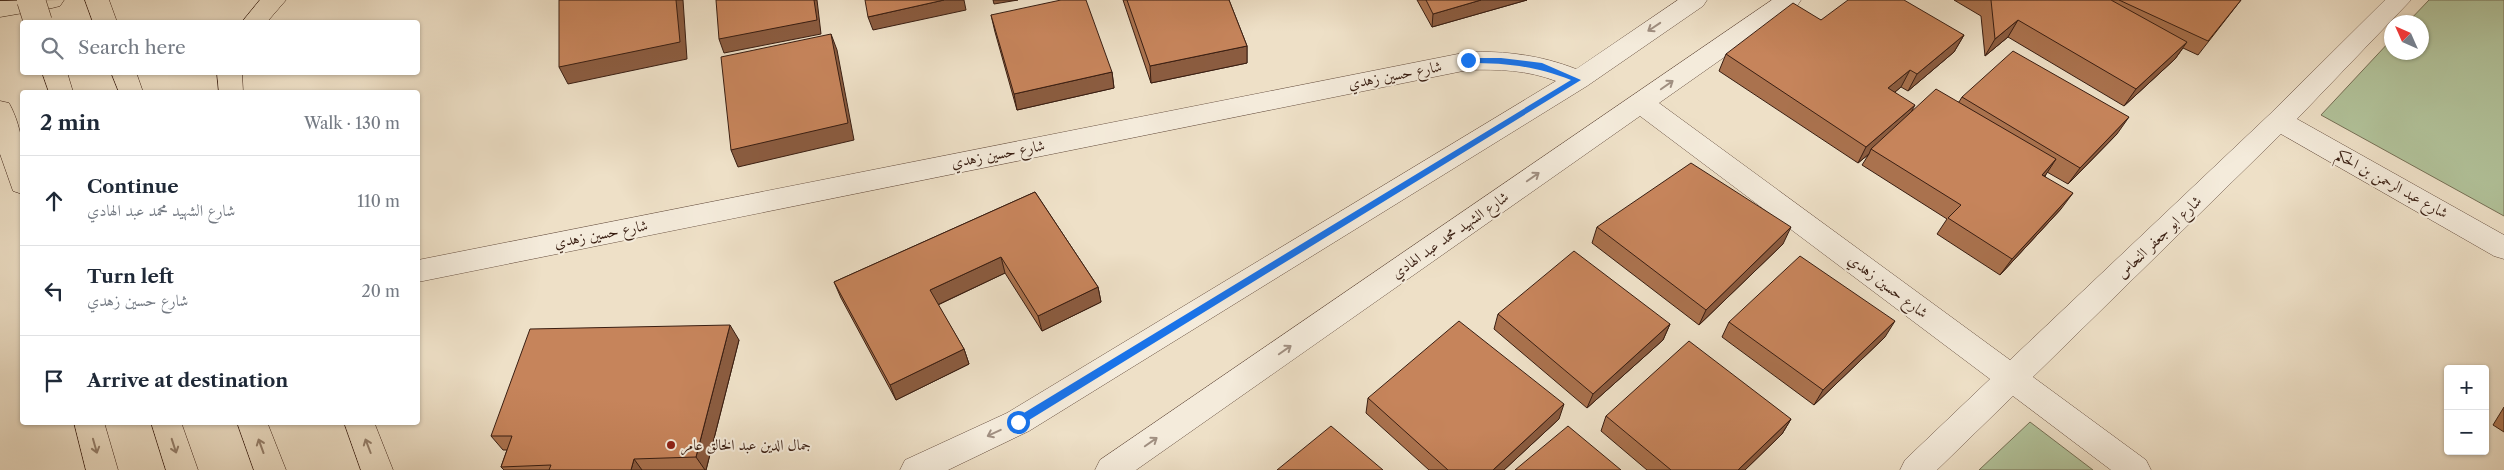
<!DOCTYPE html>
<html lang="en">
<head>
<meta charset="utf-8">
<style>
  :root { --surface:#fff; --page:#f6f6f7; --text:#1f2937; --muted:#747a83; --line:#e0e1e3 }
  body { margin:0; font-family:"Libre Caslon Text",Amiri,serif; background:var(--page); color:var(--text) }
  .controls { position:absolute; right:15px; bottom:15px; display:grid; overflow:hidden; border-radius:5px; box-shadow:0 1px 4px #0004 }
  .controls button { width:45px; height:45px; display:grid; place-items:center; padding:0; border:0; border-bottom:1px solid var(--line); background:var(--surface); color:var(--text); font:25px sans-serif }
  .compass { position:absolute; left:2384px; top:15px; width:45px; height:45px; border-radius:50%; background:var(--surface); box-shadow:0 1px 4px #0004; rotate:315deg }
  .stop { position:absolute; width:15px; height:15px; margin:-11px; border:4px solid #1a73e8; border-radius:50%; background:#fff }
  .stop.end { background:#1a73e8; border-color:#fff; box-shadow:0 1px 5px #0008 }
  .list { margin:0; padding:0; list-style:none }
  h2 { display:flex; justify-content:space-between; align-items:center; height:65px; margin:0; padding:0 20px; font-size:21px }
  h2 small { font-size:16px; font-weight:400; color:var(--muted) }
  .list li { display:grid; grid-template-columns:32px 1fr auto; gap:15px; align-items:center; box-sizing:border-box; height:90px; padding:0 20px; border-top:1px solid var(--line) }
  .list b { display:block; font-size:19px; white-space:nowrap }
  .list p { margin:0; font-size:16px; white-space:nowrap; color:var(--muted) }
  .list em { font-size:16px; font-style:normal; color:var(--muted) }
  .icon { flex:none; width:28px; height:28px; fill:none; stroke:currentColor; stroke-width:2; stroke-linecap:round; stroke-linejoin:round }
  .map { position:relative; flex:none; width:2504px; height:470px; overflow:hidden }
  .search { position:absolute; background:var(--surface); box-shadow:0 1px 4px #0004; left:20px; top:20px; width:400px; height:55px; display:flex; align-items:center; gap:12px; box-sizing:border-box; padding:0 18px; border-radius:5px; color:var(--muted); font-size:19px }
  .panel { position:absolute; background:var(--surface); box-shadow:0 1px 4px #0004; left:20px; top:90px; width:400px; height:335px; border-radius:5px }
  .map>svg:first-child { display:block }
  .green { fill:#b2c39b; stroke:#767056 }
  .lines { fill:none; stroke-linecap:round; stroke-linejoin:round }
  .minor-casing { stroke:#664e3f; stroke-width:1 }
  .major-casing { stroke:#391e12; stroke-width:1 }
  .highway-casing { stroke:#391e12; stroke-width:1 }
  .minor { fill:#f4ebdb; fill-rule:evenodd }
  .major { fill:#eee0c7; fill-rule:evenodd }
  .highway { fill:#eee0c7; fill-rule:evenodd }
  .major-bridge-casing { stroke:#391e12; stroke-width:29; stroke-linecap:butt }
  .major-bridge { stroke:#eee0c7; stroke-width:28 }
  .wall { fill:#aa724e; stroke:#391e12 }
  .shaded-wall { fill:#8b5c40; stroke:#391e12 }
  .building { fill:#c6845b; stroke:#391e12 }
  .oneway { stroke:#a08f81 }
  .oneway2 { stroke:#947f6c }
  .route { fill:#1a73e8 }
  .poi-dot { fill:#8f2418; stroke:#f4ebdb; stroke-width:2 }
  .labels { text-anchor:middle; stroke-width:4; stroke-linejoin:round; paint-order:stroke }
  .street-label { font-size:15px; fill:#391e12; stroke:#f4ebdb }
  .poi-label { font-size:15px; fill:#391e12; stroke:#f4ebdb; text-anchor:start }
</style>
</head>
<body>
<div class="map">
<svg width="2504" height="470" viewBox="0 0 2504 470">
  <rect width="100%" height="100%" fill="#eee0c7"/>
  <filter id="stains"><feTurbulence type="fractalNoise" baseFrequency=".004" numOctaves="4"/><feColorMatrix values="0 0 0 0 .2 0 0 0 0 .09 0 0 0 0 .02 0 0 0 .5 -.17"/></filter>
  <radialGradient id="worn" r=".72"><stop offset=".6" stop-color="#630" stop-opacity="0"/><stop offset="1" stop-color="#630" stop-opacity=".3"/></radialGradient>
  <g class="green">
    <path d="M2429 0H2504V216L2321 115 2391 40 2392 52H2422V22H2408Z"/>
    <path d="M2030 422 2093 470H1979Z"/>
  </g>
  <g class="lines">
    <defs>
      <g id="minor">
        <path d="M1678 0H1707L1703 6 1587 86 1029 431 948 470H900L905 460 1007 413 1556 81C1527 70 1499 69 1468 70L418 282V260L1468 52C1506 51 1540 55 1576 69Z"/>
        <path d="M1772 0H1801L1797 6 1659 103 2010 360 2270 114 2385 0H2411L2297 119 2504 235V259L2494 256 2281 134 2033 377 2146 460 2151 470H2111L2013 396 1937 470H1900L1905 460 1990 379 1640 116 1136 470H1095L1100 460Z"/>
      </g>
      <g id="major">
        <path d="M85 0H109L117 22H93Z"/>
        <path d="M260 0H286L267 22H242Z"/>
        <path d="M42 72H67L73 92H49Z"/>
        <path d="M111 72H136L143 92H119Z"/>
        <path d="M217 72H242L243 92H219Z"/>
        <path d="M0 101 9 103C24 130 26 165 22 194L13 191 0 154Z"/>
        <path d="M74 422H104L118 470H86Z"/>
        <path d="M151 422H181L198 470H166Z"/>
        <path d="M237 422H267L286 470H254Z"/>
        <path d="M344 422H374L393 470H361Z"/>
      </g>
      <path id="highway" d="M64 0 60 6 52 8 0 17V1Z"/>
    </defs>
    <use href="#minor" class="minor-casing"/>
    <use href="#major" class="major-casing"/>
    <use href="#highway" class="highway-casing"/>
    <use href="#minor" class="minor"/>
    <use href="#major" class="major"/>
    <use href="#highway" class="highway"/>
    <defs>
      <path id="major-bridge" d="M31 0 38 22"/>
    </defs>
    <use href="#major-bridge" class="major-bridge-casing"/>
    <use href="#major-bridge" class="major-bridge"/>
  </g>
  <g class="wall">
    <path d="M1123 0H1229L1247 46V63L1151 83Z"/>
    <path d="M1417 0H1527L1432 27Z"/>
    <path d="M1954 0H2241L2198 55 2183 48 2175 59 2124 106 2008 37 1985 56 1981 16Z"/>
    <path d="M991 15 1112 72 1114 88 1017 110 995 32Z"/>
    <path d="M1821 20 1964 35 1954 52 1908 91 1901 87 1895 92 1912 111 1959 102 1962 97 2117 134 2068 184 2047 172 2045 176 2061 209 2000 275 1937 234 1947 219 1862 165 1869 154 1858 163 1719 71 1726 54Z"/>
    <path d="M1035 192 1098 287 1101 302 1042 331 1005 273 938 305 964 349 969 364 896 400 841 298 834 282Z"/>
    <path d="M1597 227 1783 244 1699 325 1592 243Z"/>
    <path d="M1498 314 1670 324 1663 340 1587 408 1494 329Z"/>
    <path d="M1729 322 1885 337 1814 405 1722 337Z"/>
    <path d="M739 340 706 470H504L501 467 507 450H503L491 436Z"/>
    <path d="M1368 398 1559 419 1504 470H1429L1366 413Z"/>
    <path d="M2504 407V432L2493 425Z"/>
    <path d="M1606 416 1791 419 1782 434 1745 470H1647L1601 431Z"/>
  </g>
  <g class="shaded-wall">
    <path d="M676 0H683L687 59 568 84 559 67Z"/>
    <path d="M814 0H817L821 34 724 53 719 39Z"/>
    <path d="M944 0H964L966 10 873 30 868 17Z"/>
    <path d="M993 0H1018L994 4Z"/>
    <path d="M1481 0H1527L1432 27 1433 14Z"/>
    <path d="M2018 20 2008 37 1985 56 1995 39Z"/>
    <path d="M831 34 837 50 854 140 738 167 731 150Z"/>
    <path d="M1964 35 1954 52 1908 91 1917 74Z"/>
    <path d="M2187 42 2175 59 2124 106 2136 89Z"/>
    <path d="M1247 46V63L1151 83 1150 66Z"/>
    <path d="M1910 70 1901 87 1879 105 1888 88Z"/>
    <path d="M1112 72 1114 88 1017 110 1014 94Z"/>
    <path d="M1915 105 1906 122 1871 149 1869 154 1858 163 1866 147Z"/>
    <path d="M2129 117 2117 134 2068 184 2080 168Z"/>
    <path d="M2056 159 2045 176 2042 175Z"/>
    <path d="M2073 193 2061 209 2000 275 2012 259Z"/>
    <path d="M1791 227 1783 244 1699 325 1706 310Z"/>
    <path d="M1001 257 1005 273 935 306 930 290Z"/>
    <path d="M1098 287 1101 302 1042 331 1038 316Z"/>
    <path d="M1895 321 1885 337 1814 405 1823 390Z"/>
    <path d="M1670 324 1663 340 1587 408 1593 394Z"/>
    <path d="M730 325 739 340 706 470H705L696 457Z"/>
    <path d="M964 349 969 364 896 400 890 385Z"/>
    <path d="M1564 404 1559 419 1504 470H1493Z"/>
    <path d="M1791 419 1782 434 1745 470H1738Z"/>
    <path d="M634 459 642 470H631Z"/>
  </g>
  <g class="building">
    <path d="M559 0H676L680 42 559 67Z"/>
    <path d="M716 0H814L817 20 719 39Z"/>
    <path d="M865 0H944L868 17Z"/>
    <path d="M1061 0H1086L1112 72 1014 94 991 15Z"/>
    <path d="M1127 0H1229L1247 46 1150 66Z"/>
    <path d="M1426 0H1481L1433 14Z"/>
    <path d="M1848 0H1904L1964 35 1917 74 1910 70 1888 88 1915 105 1866 147 1726 54 1793 3 1821 20Z"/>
    <path d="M1991 0H2111L2187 42 2136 89 2018 20 1995 39Z"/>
    <path d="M2119 0H2241L2208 41Z"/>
    <path d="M831 34 848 123 731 150 721 57Z"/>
    <path d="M2013 51 2129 117 2080 168 1962 97Z"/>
    <path d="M1936 89 2056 159 2042 175 2073 193 2012 259 1948 218 1961 205 1871 149Z"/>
    <path d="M1691 163 1791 227 1706 310 1597 227Z"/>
    <path d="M1035 192 1098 287 1038 316 1001 257 930 290 964 349 890 385 834 282Z"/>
    <path d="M1574 251 1670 324 1593 394 1498 314Z"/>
    <path d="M1800 256 1895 321 1823 390 1729 322Z"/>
    <path d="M1459 321 1564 404 1493 470H1448L1368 398Z"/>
    <path d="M730 325 696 457 634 459 631 470H549L551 465 501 467 512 436H491L530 329Z"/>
    <path d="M1689 341 1791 419 1738 470H1671L1606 416Z"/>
    <path d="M1331 426 1383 470H1277Z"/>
    <path d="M1568 426 1621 470H1515Z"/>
  </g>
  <defs><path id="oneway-shaft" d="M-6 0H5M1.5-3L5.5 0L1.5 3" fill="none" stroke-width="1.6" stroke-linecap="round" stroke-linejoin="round" transform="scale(1.25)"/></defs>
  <g class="oneway">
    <use href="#oneway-shaft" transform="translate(1654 27) rotate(146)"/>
    <use href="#oneway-shaft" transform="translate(1667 85) rotate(-35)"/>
    <use href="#oneway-shaft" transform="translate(1533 177) rotate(-35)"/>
    <use href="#oneway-shaft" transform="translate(1285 350) rotate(-35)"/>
    <use href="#oneway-shaft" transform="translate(994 433) rotate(155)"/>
    <use href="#oneway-shaft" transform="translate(1151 442) rotate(-35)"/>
  </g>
  <g class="oneway2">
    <use href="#oneway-shaft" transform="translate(95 446) rotate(74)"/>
    <use href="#oneway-shaft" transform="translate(174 446) rotate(72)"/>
    <use href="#oneway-shaft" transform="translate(261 446) rotate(-110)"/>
    <use href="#oneway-shaft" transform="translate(368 446) rotate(-111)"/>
  </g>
  <path class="route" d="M1501 58 1542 63 1581 80 1021 425H1014V419L1571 80C1534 66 1508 63 1468 63L1464 60 1468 58Z"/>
  <circle class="poi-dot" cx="671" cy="445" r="5"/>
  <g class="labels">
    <g class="street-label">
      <text transform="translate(1395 75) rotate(-11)" y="5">شارع حسين زهدي</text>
      <text transform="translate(998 154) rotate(-11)" y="5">شارع حسين زهدي</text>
      <text transform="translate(2392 184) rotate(29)" y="5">شارع عبد الرحمن بن الحكم</text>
      <text transform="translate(601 234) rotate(-11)" y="5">شارع حسين زهدي</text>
      <text transform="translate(1450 235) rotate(-35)" y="5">شارع الشهيد محمد عبد الهادي</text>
      <text transform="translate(2159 237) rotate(-44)" y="5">شارع ابو جعفر النحاس</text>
      <text transform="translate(1888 286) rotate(37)" y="5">شارع حسين زهدي</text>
    </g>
    <g class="poi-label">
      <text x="681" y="450">جمال الدين عبد الخالق عامر</text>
    </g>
  </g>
  <rect width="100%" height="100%" filter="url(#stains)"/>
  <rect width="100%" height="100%" fill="url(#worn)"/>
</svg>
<div class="controls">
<button>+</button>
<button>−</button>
</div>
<svg class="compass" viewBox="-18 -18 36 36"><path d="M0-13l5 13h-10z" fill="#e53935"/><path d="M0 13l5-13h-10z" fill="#747a83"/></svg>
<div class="stop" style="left:1018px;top:422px"></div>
<div class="stop end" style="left:1468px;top:60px"></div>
<div class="search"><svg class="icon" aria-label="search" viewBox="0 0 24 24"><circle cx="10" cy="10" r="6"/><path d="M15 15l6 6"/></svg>Search here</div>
<section class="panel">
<h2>2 min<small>Walk · 130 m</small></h2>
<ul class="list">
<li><svg class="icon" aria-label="ahead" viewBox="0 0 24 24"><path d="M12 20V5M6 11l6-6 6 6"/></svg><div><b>Continue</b><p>شارع الشهيد محمد عبد الهادي</p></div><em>110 m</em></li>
<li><svg class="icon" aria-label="left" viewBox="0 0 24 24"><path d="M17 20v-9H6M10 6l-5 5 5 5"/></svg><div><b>Turn left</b><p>شارع حسين زهدي</p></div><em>20 m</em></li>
<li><svg class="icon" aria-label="arrive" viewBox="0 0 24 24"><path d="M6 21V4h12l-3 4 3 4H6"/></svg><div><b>Arrive at destination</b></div></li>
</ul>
</section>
</div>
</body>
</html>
